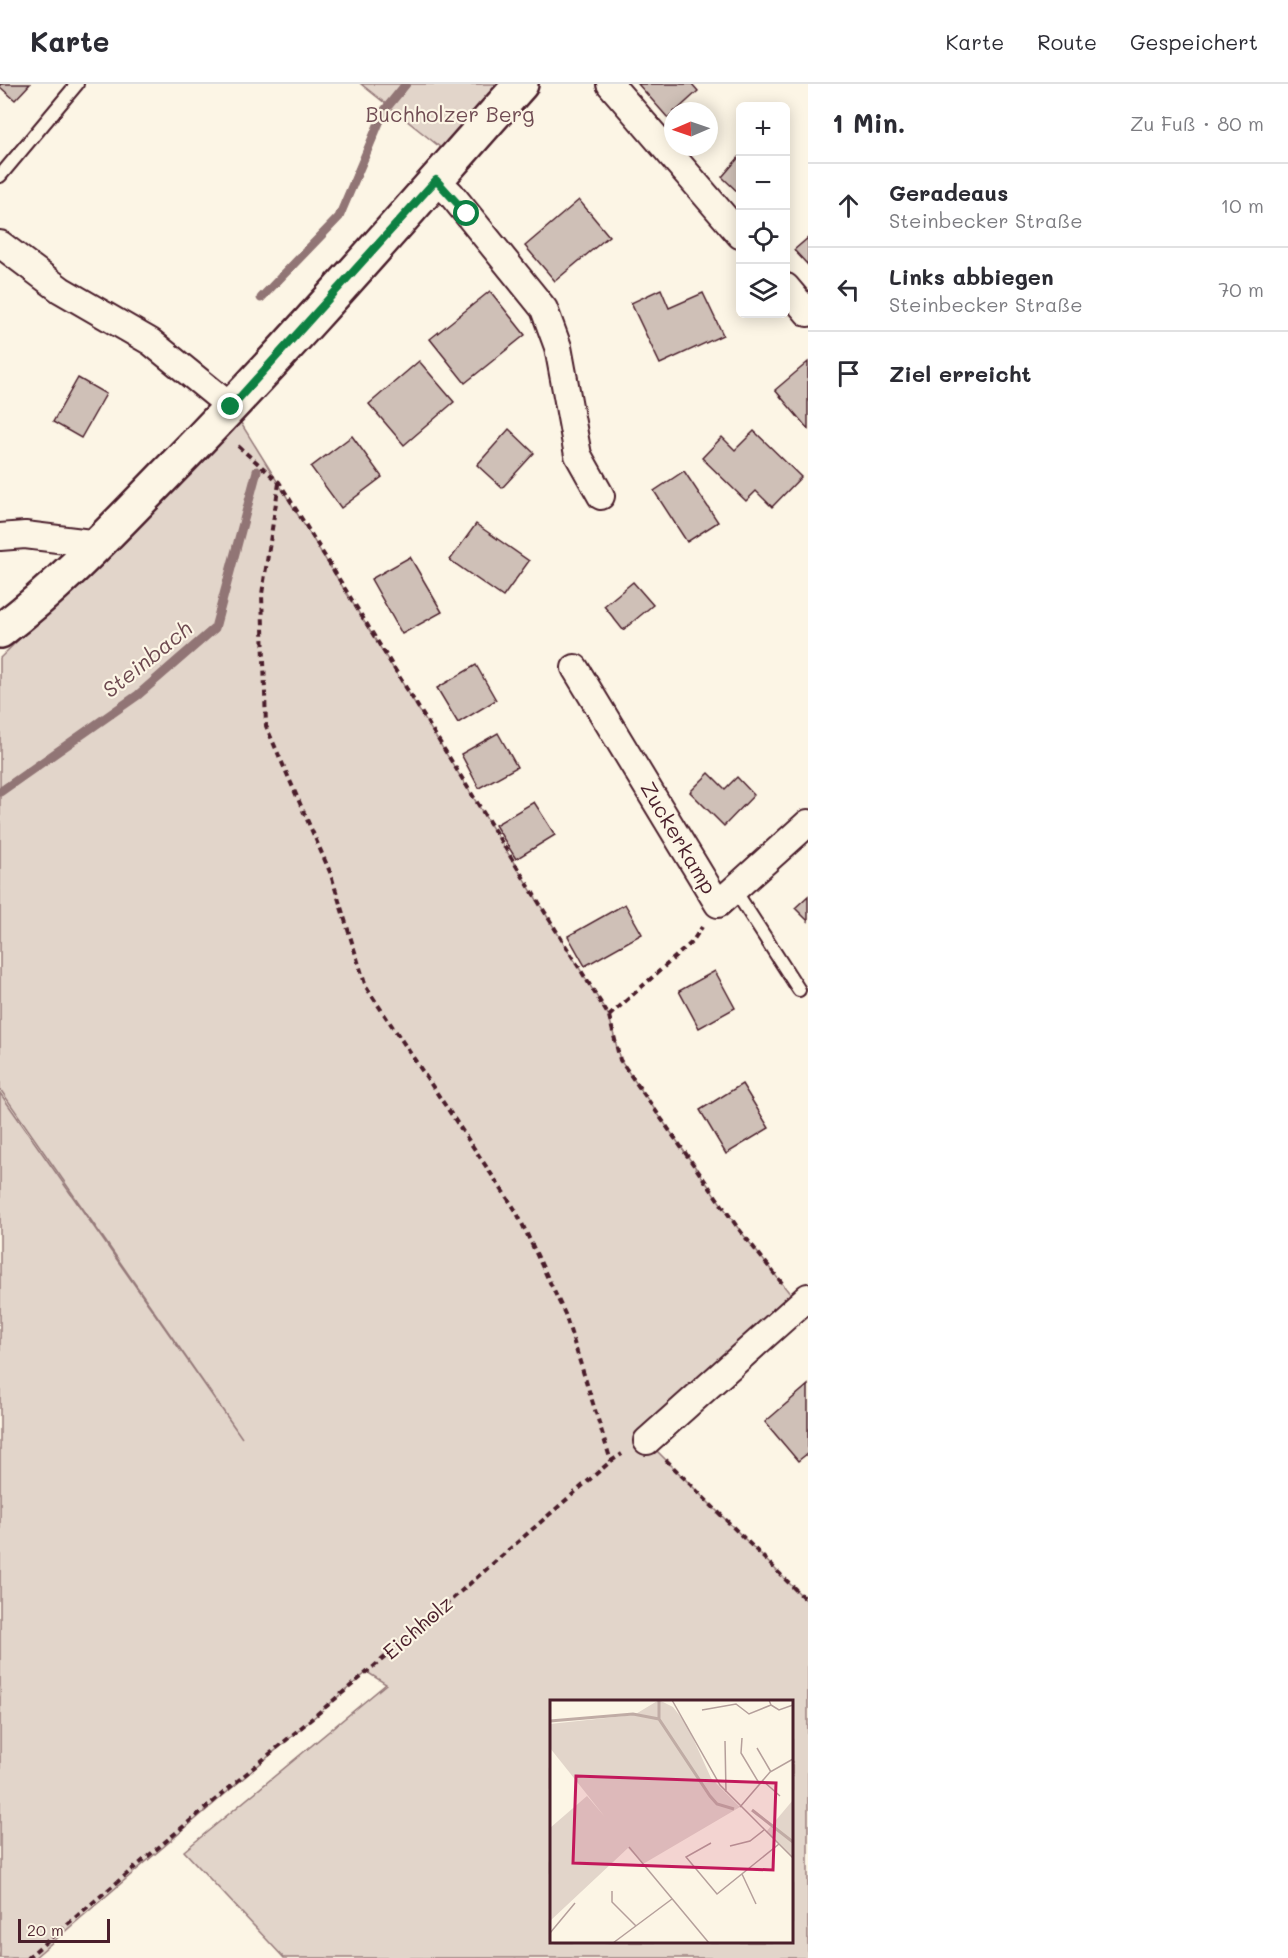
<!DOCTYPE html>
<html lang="de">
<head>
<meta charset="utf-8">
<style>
  :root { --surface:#fff; --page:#f7f7f7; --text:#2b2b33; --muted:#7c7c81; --line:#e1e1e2 }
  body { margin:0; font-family:Mali,sans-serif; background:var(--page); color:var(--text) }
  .controls { position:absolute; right:18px; top:18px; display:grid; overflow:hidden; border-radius:9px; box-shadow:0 3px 15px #0003 }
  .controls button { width:54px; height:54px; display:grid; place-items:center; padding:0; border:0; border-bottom:2px solid var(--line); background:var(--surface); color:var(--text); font:30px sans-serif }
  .compass { position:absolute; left:664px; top:18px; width:54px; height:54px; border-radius:50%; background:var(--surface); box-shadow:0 3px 15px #0003; rotate:268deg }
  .scale { position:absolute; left:18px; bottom:15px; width:92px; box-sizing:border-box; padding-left:6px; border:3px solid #4a1f2b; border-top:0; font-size:16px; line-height:21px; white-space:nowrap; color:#4a1f2b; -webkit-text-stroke:4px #fcf5e5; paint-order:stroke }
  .stop { position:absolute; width:18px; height:18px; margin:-14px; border:4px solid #0b8043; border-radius:50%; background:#fff }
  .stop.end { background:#0b8043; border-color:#fff; box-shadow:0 2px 6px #0008 }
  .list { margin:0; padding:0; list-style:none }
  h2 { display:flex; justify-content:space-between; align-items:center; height:78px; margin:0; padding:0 24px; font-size:26px }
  h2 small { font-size:20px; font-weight:400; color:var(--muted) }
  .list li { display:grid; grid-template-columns:39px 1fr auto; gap:18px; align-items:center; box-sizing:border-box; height:84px; padding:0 24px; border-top:2px solid var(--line) }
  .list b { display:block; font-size:22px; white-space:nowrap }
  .list p { margin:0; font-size:20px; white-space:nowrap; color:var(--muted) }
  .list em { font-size:20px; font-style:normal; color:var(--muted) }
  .icon { flex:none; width:33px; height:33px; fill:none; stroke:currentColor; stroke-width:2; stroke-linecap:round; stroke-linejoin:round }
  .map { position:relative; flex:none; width:808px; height:1874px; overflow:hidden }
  header { display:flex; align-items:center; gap:36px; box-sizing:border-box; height:84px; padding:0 30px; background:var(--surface); border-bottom:2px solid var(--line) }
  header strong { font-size:28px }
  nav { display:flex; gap:33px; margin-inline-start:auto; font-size:21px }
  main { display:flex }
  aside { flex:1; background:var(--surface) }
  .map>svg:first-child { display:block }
  .green { fill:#e2d5ca; stroke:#967a7a; stroke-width:1.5; fill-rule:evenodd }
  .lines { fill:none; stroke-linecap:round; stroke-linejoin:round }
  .stream { stroke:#917474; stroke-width:9 }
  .building { fill:#cfc0b7; stroke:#4a1f2b; stroke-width:1.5 }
  .lane-casing { stroke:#4a1f2b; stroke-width:16 }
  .street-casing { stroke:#4a1f2b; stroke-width:30 }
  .secondary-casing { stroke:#4a1f2b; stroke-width:38 }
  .path { stroke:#4a1f2b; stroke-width:4; stroke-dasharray:6 4.5; stroke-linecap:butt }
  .lane { stroke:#fcf5e5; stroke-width:12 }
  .street { stroke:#fcf5e5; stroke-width:26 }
  .secondary { stroke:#fcf5e5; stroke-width:33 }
  .route { stroke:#0b8043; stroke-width:8 }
  .labels { text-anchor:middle; stroke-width:4.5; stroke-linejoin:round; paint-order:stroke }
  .park-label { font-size:21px; fill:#704c53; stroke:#fcf5e5 }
  .street-label { font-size:21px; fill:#4a1f2b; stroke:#fcf5e5 }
  .water-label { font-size:22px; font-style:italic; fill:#6d4950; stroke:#fcf5e5 }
  .inset-river { fill:none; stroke:#c0aca5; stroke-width:3 }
  .inset-road { fill:none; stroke:#b59f9b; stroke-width:1.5 }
  .view { fill:#c2185b; fill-opacity:0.15; stroke:#c2185b; stroke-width:3 }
  .inset-edge { fill:none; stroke:#4a1f2b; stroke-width:3 }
</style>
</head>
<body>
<header>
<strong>Karte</strong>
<nav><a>Karte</a><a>Route</a><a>Gespeichert</a></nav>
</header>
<main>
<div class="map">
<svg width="808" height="1874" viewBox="0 0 808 1874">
  <rect width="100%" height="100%" fill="#fcf5e5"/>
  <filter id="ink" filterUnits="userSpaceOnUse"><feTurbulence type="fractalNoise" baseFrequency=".0167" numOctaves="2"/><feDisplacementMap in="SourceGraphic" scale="12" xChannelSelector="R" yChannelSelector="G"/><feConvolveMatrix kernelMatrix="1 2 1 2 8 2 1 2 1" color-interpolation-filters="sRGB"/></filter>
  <g filter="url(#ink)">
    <g class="green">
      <path d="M361 0H521L455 75Z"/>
      <path d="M231 323 609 932 620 976 738 1144 799 1221 647 1357 808 1518V1874H284L184 1767 386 1600 367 1588 34 1874H0V1009L242 1354 0 1005V574L232 345ZM552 1618H792V1858H552Z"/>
    </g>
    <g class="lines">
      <g class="stream">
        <path d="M261 214 339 133 384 27 406 0"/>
        <path d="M0 708 138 611 215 544 257 387"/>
      </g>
    </g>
    <g class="building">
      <path d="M0 0H30L15 16 0 3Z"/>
      <path d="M638 0H692L698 7 676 27H673V30L668 34Z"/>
      <path d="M740 72V110L722 93Z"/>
      <path d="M579 116 609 152 555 197 525 162Z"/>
      <path d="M808 154V181L794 166Z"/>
      <path d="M661 205 669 224 703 209 723 251 660 280 631 219Z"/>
      <path d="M490 207 525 251 465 299 430 255Z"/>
      <path d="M419 277 454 318 404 361 369 320Z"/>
      <path d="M808 278V345L775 306Z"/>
      <path d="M78 294 106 310 81 354 53 338Z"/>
      <path d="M509 345 534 369 502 404 477 381Z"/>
      <path d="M754 347 801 393 772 423 756 407 746 417 702 374 722 353 735 366Z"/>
      <path d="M352 352 382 393 341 424 311 383Z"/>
      <path d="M684 387 718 438 687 458 654 407Z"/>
      <path d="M476 440 529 477 503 513 450 476Z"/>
      <path d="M410 473 442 528 402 550 371 495Z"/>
      <path d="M633 498 653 521 623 546 604 522Z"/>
      <path d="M476 581 496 616 458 639 437 604Z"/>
      <path d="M498 649 517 683 479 704 461 670Z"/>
      <path d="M709 689 725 705 737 693 754 711 724 742 690 708Z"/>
      <path d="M534 718 555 751 516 775 495 741Z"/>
      <path d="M808 812V837L795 824Z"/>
      <path d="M625 820 642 850 585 882 568 852Z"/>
      <path d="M715 887 735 924 699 944 679 907Z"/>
      <path d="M742 1000 769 1044 726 1070 700 1026Z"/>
      <path d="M808 1301V1369L798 1377 765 1338Z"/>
    </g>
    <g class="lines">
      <defs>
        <g id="lane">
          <path d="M0 92 77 0"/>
          <path d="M734 805 799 906"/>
        </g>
        <g id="street">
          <path d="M610 0 740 151"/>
          <path d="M436 96 451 110 544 225 558 263 578 371 601 412"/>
          <path d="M0 160 61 206 151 258 231 323"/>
          <path d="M786 203 808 229"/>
          <path d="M0 453 25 451 99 460"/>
          <path d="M575 584 718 820 808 739"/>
          <path d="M647 1357 808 1213"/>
        </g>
        <path id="secondary" d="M0 547C65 498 120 437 177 379 296 257 408 127 521 0"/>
      </defs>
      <use href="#lane" class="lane-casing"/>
      <use href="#street" class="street-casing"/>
      <use href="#secondary" class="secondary-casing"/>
      <g class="path">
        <path d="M238 362 279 398 609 932 620 976 738 1144 782 1199"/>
        <path d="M279 399 262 510 266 642 330 788 366 903 516 1127 565 1230 611 1377"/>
        <path d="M609 932 692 858 702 843"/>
        <path d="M666 1376 808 1518"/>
        <path d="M27 1874 391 1568 611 1377 622 1370"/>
      </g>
      <use href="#lane" class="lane"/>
      <use href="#street" class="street"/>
      <use href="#secondary" class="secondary"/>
    </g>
  </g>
  <g class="lines" filter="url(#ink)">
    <path class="route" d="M231 323 436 96 467 130"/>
  </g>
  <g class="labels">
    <g class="park-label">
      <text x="450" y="38">Buchholzer Berg</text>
    </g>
    <g class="street-label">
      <text transform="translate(678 754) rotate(59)" y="7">Zuckerkamp</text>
      <text transform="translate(418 1544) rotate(-41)" y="7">Eichholz</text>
    </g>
    <g class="water-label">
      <text transform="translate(147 575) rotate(-39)" y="8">Steinbach</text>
    </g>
  </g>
  <g transform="translate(550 1616)">
    <rect width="243" height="243" fill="#fcf5e5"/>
    <path d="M109 0 123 7 137 25 161 78 190 107 93 164 78 148 0 221V128L37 96 55 117 0 48V24L84 15ZM243 100V158L216 132Z" fill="#e2d5ca"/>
    <path class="inset-river" d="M109 0V19L160 96 167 104 184 109M0 21 83 14 109 19M202 110 243 142"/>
    <path class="inset-road" d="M122 0 170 85 243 158M221 5 229 10 243 5M152 10 186 4 199 14 221 5 219 0M192 38 191 53 209 83M175 41 176 92M207 48 221 72M212 80 230 96M190 107 220 72 243 59M161 143 136 157 167 194 229 144M180 146 200 141 214 130M79 147 159 243M192 174 206 204M62 191V202L86 226M0 233 25 203M63 243 122 199"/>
    <path class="view" d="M26 76 226 83 223 170 23 163Z"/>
    <rect width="243" height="243" class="inset-edge"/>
  </g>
</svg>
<div class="controls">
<button>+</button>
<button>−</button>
<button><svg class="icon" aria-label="locate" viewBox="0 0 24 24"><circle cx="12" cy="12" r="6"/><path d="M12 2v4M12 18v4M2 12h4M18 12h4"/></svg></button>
<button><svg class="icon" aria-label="layers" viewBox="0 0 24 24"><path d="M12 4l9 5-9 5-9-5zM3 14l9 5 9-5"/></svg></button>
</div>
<svg class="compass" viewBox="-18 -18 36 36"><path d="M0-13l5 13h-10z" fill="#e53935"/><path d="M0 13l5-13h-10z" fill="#7c7c81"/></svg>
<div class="scale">20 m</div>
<div class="stop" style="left:467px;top:130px"></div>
<div class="stop end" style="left:231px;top:323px"></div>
</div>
<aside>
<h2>1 Min.<small>Zu Fuß · 80 m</small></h2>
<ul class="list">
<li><svg class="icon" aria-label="ahead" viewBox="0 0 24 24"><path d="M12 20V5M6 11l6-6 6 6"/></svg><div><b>Geradeaus</b><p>Steinbecker Straße</p></div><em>10 m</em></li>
<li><svg class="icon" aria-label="left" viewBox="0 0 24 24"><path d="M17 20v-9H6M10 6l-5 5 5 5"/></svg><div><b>Links abbiegen</b><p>Steinbecker Straße</p></div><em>70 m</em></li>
<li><svg class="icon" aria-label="arrive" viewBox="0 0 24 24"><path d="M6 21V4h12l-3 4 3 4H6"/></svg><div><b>Ziel erreicht</b></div></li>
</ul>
</aside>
</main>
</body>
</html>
